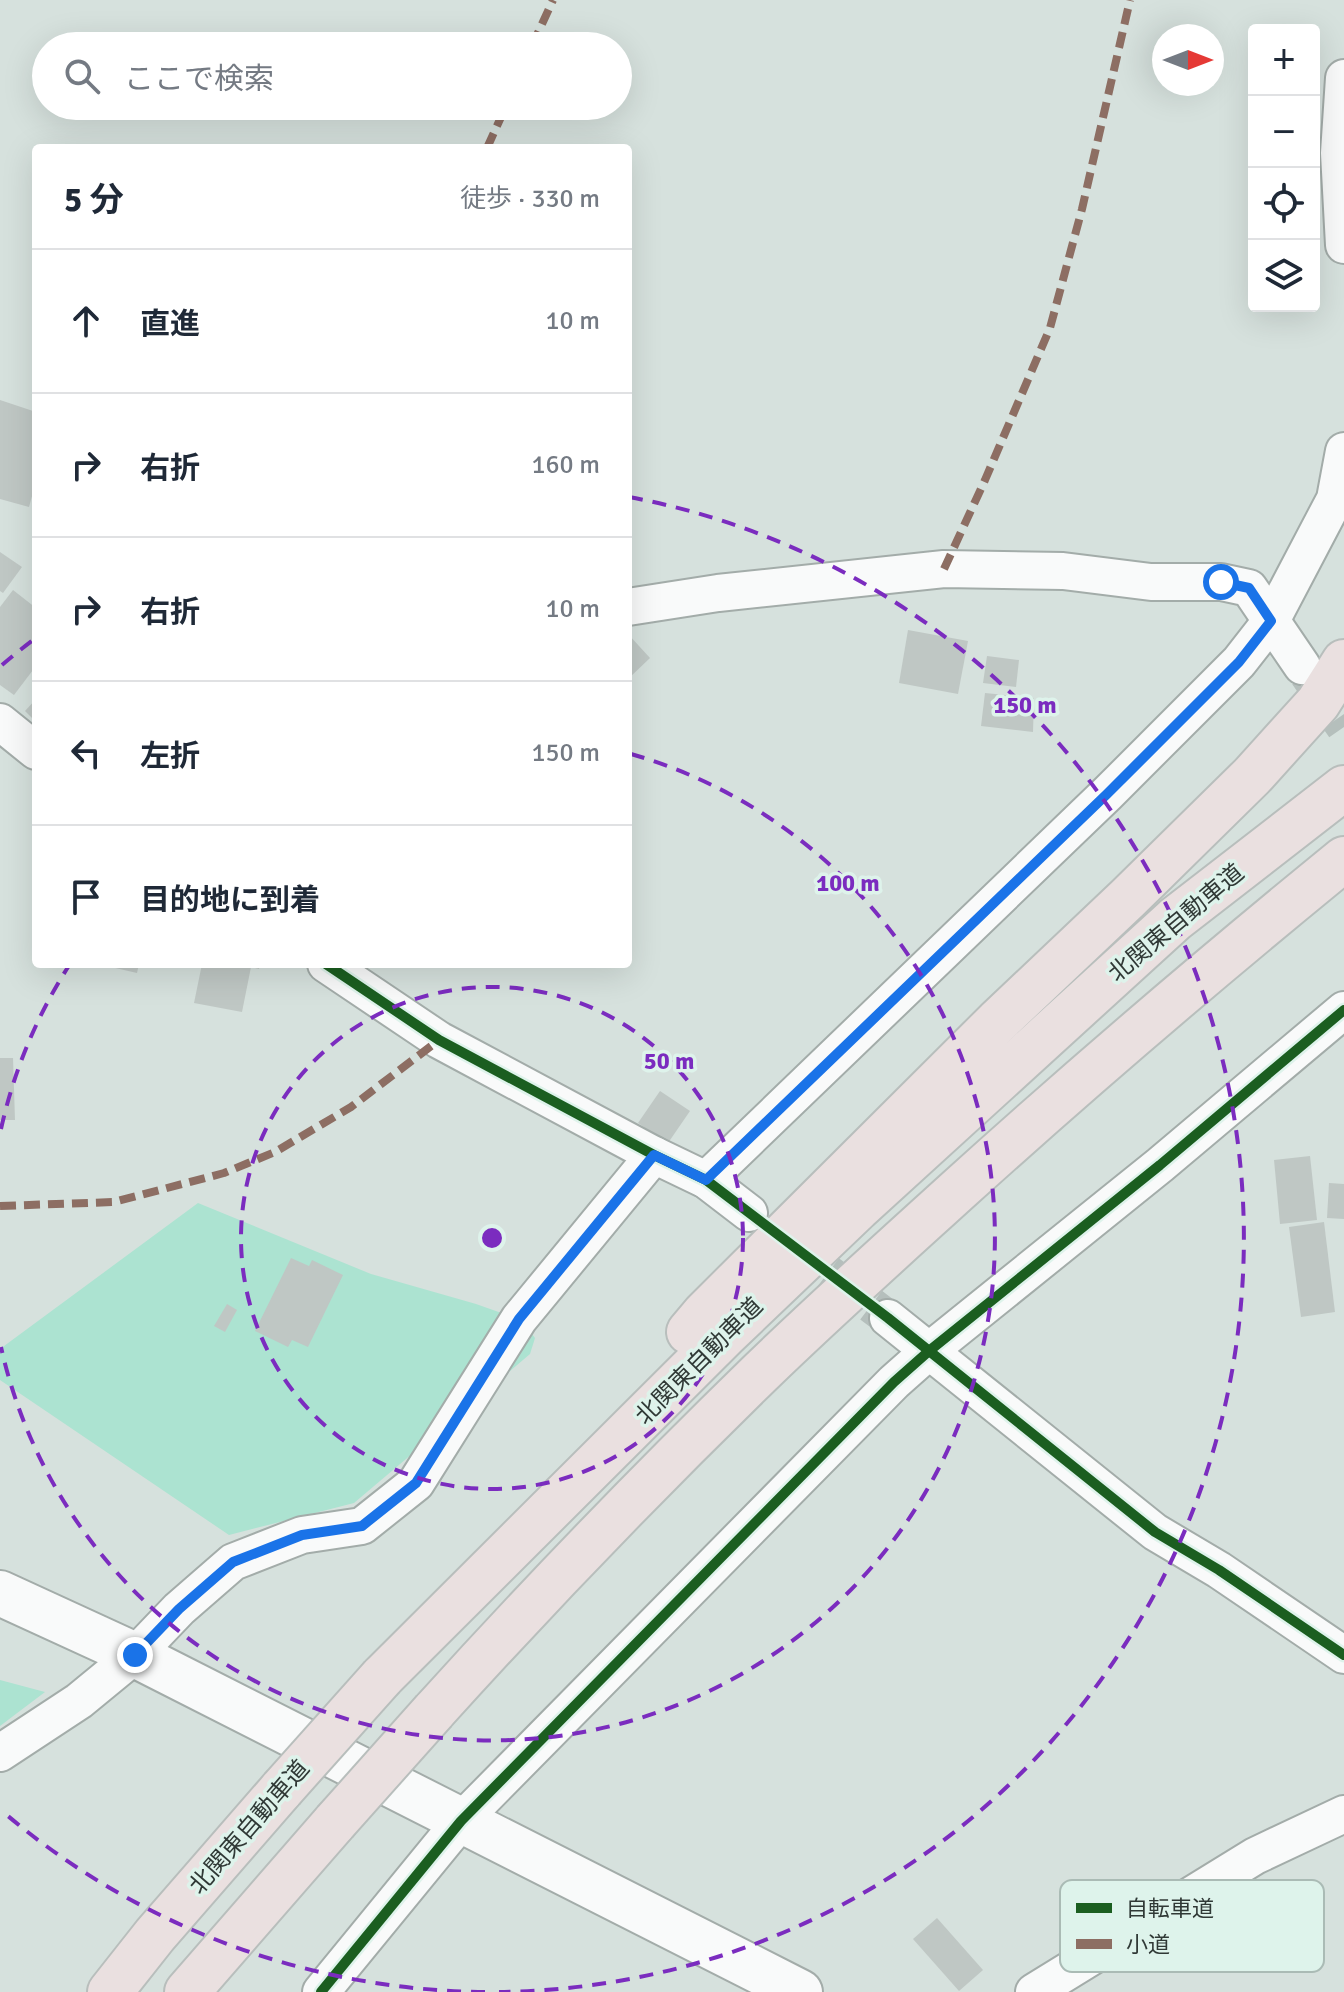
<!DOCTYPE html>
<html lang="ja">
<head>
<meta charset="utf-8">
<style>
  :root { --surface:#fff; --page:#f2f2f3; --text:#1f2937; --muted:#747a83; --line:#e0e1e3 }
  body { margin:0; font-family:Signika,"Noto Sans JP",sans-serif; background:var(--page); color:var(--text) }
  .controls { position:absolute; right:24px; top:24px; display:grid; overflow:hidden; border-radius:8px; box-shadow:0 8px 32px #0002 }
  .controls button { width:72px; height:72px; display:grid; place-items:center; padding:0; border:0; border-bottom:2px solid var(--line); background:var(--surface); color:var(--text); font:40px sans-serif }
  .compass { position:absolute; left:1152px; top:24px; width:72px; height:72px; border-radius:50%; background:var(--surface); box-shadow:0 8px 32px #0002; rotate:90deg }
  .stop { position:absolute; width:24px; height:24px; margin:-18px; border:6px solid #1a73e8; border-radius:50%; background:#fff }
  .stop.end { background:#1a73e8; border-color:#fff; box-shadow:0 2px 8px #0008 }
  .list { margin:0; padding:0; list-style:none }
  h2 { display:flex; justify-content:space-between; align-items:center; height:104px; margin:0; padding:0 32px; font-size:34px }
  h2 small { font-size:26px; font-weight:400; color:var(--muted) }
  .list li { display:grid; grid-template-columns:52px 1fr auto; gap:24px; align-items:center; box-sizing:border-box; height:144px; padding:0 32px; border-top:2px solid var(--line) }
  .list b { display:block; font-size:30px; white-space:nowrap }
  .list em { font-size:26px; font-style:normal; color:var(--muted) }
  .icon { flex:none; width:44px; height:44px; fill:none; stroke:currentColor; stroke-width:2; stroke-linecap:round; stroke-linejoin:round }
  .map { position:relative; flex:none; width:1344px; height:1992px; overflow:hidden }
  .search { position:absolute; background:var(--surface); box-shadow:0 8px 32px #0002; left:32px; top:32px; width:600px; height:88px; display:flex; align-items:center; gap:20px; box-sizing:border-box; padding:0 28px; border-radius:44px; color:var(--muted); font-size:30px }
  .panel { position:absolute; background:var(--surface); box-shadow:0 8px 32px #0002; left:32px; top:144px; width:600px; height:824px; border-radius:8px }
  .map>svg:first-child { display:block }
  .green { fill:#ace3d1 }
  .building { fill:#bfc7c4 }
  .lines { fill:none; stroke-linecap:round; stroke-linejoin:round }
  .street-tunnel { stroke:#b5bfbc; stroke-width:36; stroke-dasharray:36 18; stroke-linecap:butt }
  .street-casing { stroke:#a3aca9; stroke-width:40 }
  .secondary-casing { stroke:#a3aca9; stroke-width:48 }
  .highway-casing { stroke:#b8bebc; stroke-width:48 }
  .street { stroke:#f9fafa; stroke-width:36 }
  .secondary { stroke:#f9fafa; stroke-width:44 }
  .highway { stroke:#eae0e0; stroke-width:44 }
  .highway-bridge-casing { stroke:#b8bebc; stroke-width:48; stroke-linecap:butt }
  .highway-bridge { stroke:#eae0e0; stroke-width:44 }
  .quiet { stroke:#8d6e63; stroke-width:8; stroke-dasharray:16 8; stroke-linecap:butt }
  .cycleway-casing { stroke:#def3eb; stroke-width:15 }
  .cycleway { stroke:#1b5e20; stroke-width:10 }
  .route { stroke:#1a73e8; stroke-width:10 }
  .ring { fill:none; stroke:#7b2cbf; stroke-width:4; stroke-dasharray:14 10 }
  .labels { text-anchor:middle; stroke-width:7; stroke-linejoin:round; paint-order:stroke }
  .street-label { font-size:24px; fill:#303936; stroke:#def3eb }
  .key { fill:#def3eb; stroke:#aabbb5; stroke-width:2 }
  .key-label { font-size:22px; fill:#303936 }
  .centre { fill:#7b2cbf; stroke:#def3eb; stroke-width:4 }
  .ring-label { font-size:24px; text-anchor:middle; font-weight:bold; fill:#7b2cbf; stroke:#def3eb; stroke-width:7; stroke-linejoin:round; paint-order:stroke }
</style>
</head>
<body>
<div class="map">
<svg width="1344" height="1992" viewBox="0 0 1344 1992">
  <rect width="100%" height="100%" fill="#d6e1dd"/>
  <g class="green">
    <path d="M198 1203 371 1274 476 1304 521 1320 535 1338 530 1354 354 1503 229 1535 0 1380V1349Z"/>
    <path d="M0 1680 45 1692 0 1726Z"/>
  </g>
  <g class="building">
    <path d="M0 400 36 412V482L29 507 0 499Z"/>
    <path d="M0 552 22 567 3 593 0 591Z"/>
    <path d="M13 590 36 608V666L14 695 0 685V607Z"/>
    <path d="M908 630 968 641 958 694 899 683Z"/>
    <path d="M628 634 650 658 628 679Z"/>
    <path d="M987 656 1019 660 1016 687 983 683Z"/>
    <path d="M985 693 1034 698 1033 732 981 726Z"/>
    <path d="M36 699V722L25 711Z"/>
    <path d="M98 964H139L137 973Z"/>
    <path d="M202 964H260L259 969 251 967 242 1012 194 1003Z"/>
    <path d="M0 1058H13L15 1120H0Z"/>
    <path d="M660 1091 690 1111 668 1143 638 1123Z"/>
    <path d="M1310 1156 1317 1220 1280 1224 1274 1160Z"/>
    <path d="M1329 1183 1344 1184V1219L1327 1218Z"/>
    <path d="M1324 1222 1335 1312 1301 1317 1289 1227Z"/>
    <path d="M291 1258 309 1266 312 1260 343 1275 308 1347 292 1340 288 1347 255 1331Z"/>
    <path d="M227 1304 237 1310 225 1332 214 1326Z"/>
    <path d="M937 1918 983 1970 959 1991 913 1939Z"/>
  </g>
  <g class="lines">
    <g class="street-tunnel">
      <path d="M1307 674 1344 727"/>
      <path d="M785 1240 888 1318"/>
    </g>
    <defs>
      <g id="street">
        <path d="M1344 78 1339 153 1344 245"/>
        <path d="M628 607 718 593 944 569 1063 571 1151 582H1221L1249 588 1302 666"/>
        <path d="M0 722 36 751"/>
        <path d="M326 964 439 1040 654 1155 706 1180 749 1213"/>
        <path d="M706 1180 1107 794 1239 662 1271 621 1335 499 1344 451"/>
        <path d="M888 1318 1155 1532 1219 1570 1344 1655"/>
        <path d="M0 1753 79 1701 135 1655 179 1609 233 1562 302 1535 362 1526 416 1483 519 1319 654 1155"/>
        <path d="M321 1992 461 1821 894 1382 929 1351 1160 1165 1344 1010"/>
        <path d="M1034 1992 1255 1856 1344 1814"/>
      </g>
      <path id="secondary" d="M0 1593 135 1655 800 1992"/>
      <g id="highway">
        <path d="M689 1332 705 1313 997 1022 1128 898 1252 776 1318 703 1344 662"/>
        <path d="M382 1677 725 1335 858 1208 1175 919 1344 788"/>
        <path d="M434 1711C539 1595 648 1482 760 1373 825 1310 892 1250 958 1190 1084 1076 1213 966 1344 859"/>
        <path d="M110 1992 155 1935 282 1789"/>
        <path d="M187 1992 335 1822"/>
      </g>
    </defs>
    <use href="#street" class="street-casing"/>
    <use href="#secondary" class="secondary-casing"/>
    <use href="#highway" class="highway-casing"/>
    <use href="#street" class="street"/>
    <use href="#secondary" class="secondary"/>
    <use href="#highway" class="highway"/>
    <defs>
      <g id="highway-bridge">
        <path d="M282 1789 382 1677"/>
        <path d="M335 1822 434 1711"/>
      </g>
    </defs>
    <use href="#highway-bridge" class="highway-bridge-casing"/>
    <use href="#highway-bridge" class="highway-bridge"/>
    <g class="quiet">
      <path d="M532 46 553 0"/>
      <path d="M487 148 506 106"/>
      <path d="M944 569 985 480 1050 328 1082 209 1130 0"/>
      <path d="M0 1206 114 1202 224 1173 275 1152 351 1107 439 1040"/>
    </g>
    <defs>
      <g id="cycleway">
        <path d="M326 964 439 1040 654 1155 706 1180 888 1318 1155 1532 1219 1570 1344 1655"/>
        <path d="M321 1992 461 1821 894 1382 929 1351 1160 1165 1344 1010"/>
      </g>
    </defs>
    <use href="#cycleway" class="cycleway-casing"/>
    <use href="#cycleway" class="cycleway"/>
  </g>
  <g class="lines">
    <path class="route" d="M135 1655 179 1609 233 1562 302 1535 362 1526 416 1483 519 1319 654 1155 706 1180 1107 794 1239 662 1271 621 1249 588 1221 582"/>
  </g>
  <g class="ring">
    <circle cx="492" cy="1238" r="251"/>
    <path d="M1 1129A503 503 0 0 1 70 964M631 754A503 503 0 1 1 1 1347"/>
    <path d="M485 1992A754 754 0 0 1 2 1811M2 665A754 754 0 0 1 33 640M629 497A754 754 0 0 1 499 1992"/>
  </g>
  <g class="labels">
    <g class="street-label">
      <text transform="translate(1176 923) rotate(-40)" y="8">北関東自動車道</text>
      <text transform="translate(699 1361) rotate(-45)" y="8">北関東自動車道</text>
      <text transform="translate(249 1827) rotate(-49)" y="8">北関東自動車道</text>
    </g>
  </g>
  <rect x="1060" y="1880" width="264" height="92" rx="12" class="key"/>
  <rect x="1076" y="1903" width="36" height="10" fill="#1b5e20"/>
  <rect x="1076" y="1939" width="36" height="10" fill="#8d6e63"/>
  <g class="key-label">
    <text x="1126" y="1916">自転車道</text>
    <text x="1126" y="1952">小道</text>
  </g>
  <circle cx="492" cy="1238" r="12" class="centre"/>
  <g class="ring-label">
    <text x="1025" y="713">150 m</text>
    <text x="848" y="891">100 m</text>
    <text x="669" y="1069">50 m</text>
  </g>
</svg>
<div class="controls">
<button>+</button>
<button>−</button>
<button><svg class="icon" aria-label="locate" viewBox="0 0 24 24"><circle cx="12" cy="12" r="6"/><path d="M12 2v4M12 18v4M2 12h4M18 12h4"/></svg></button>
<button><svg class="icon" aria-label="layers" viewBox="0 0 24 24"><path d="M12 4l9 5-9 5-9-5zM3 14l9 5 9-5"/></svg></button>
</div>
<svg class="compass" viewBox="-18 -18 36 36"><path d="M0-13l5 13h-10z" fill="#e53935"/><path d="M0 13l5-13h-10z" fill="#747a83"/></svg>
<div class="stop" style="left:1221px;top:582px"></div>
<div class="stop end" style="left:135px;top:1655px"></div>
<div class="search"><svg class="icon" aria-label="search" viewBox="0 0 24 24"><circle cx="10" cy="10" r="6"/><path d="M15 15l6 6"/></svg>ここで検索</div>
<section class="panel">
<h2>5 分<small>徒歩 · 330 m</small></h2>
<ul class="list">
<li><svg class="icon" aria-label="ahead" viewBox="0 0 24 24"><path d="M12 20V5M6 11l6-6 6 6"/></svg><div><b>直進</b></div><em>10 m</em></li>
<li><svg class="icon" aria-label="right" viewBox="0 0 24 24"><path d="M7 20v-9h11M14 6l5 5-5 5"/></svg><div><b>右折</b></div><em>160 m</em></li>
<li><svg class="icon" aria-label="right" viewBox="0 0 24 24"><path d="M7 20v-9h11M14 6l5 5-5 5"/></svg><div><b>右折</b></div><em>10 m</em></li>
<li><svg class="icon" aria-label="left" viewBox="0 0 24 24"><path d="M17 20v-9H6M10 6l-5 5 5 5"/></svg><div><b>左折</b></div><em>150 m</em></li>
<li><svg class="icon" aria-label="arrive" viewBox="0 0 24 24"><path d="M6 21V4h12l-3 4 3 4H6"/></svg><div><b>目的地に到着</b></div></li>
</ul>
</section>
</div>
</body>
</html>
